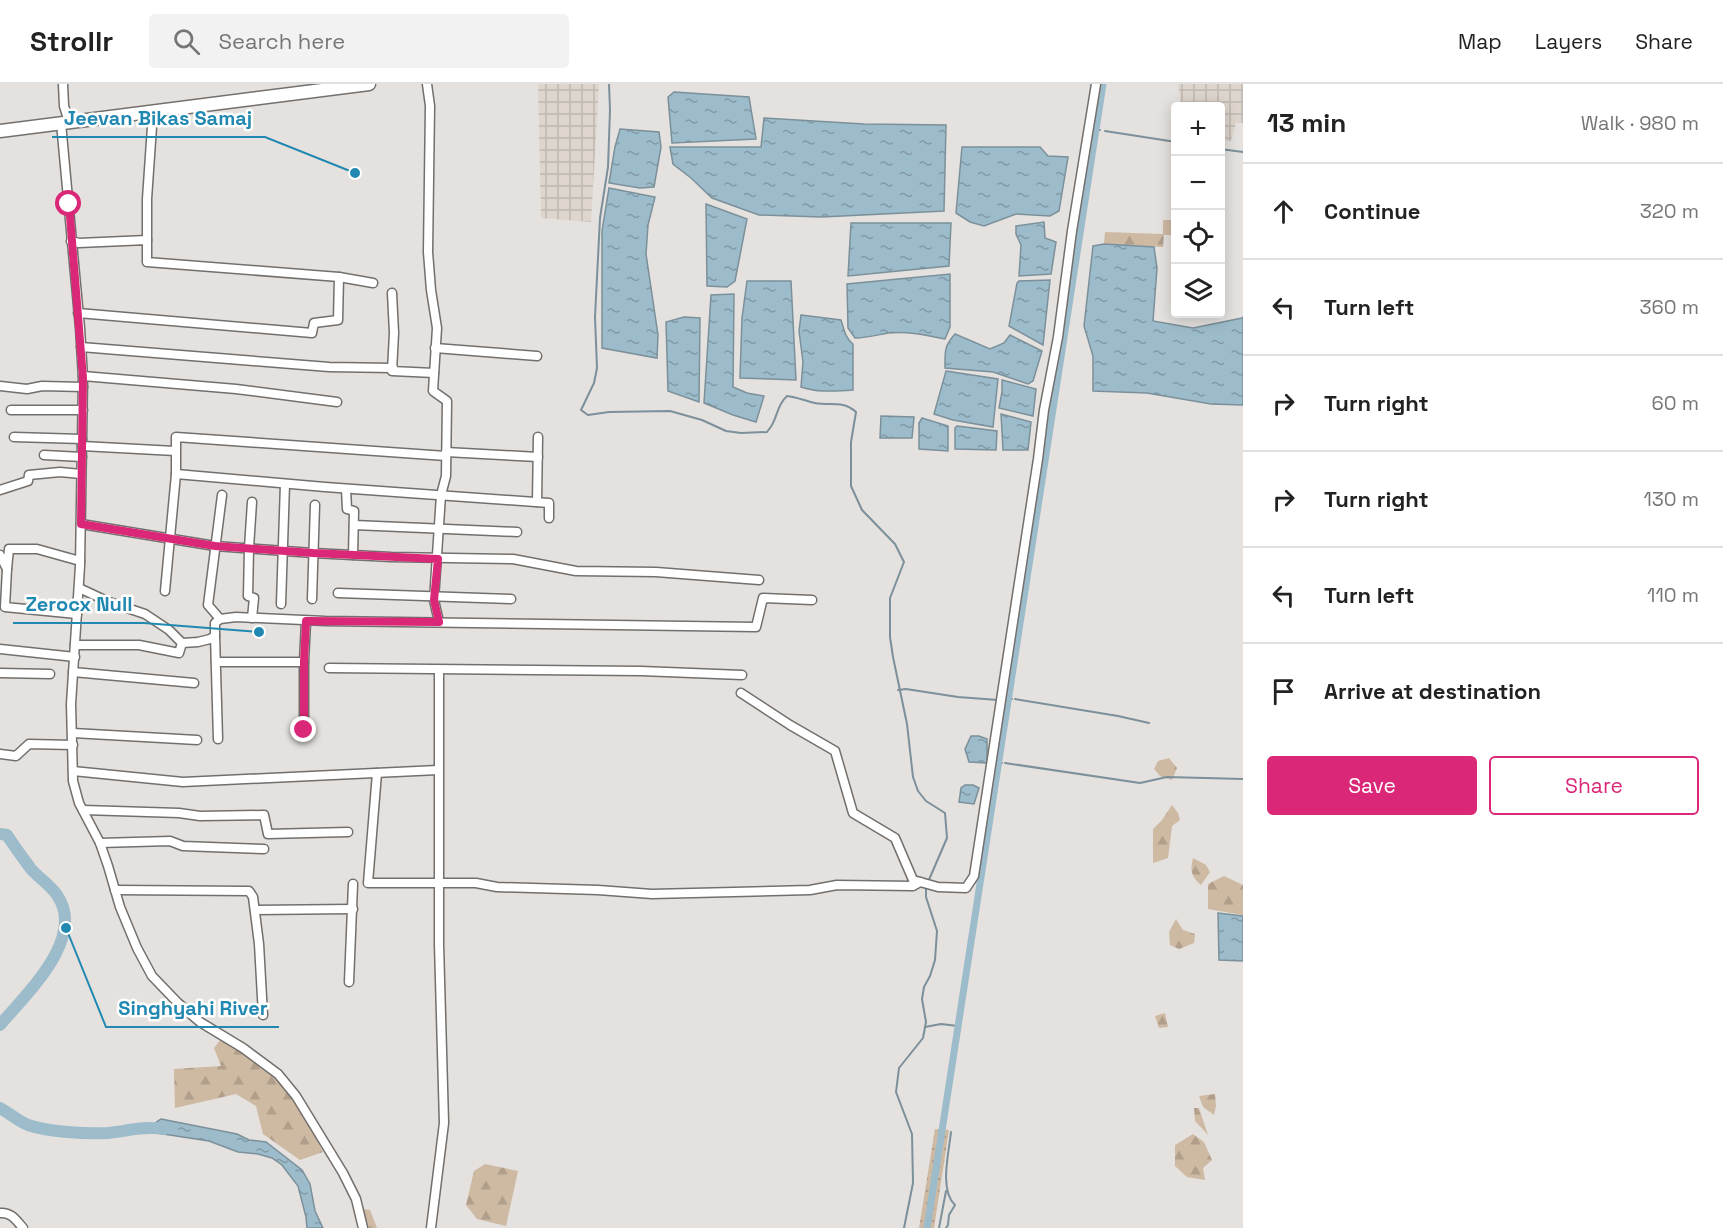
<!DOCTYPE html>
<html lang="en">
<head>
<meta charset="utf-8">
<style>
  :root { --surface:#fff; --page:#f2f2f2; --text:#222; --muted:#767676; --line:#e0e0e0; --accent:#db2777 }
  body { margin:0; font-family:"Space Grotesk",sans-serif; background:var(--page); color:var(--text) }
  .controls { position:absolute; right:18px; top:18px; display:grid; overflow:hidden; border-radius:6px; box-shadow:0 3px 15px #0003 }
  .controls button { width:54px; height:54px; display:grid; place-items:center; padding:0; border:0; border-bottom:2px solid var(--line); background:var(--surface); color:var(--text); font:30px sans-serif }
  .stop { position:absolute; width:18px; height:18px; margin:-14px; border:4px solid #db2777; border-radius:50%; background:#fff }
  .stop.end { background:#db2777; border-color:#fff; box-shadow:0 2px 6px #0008 }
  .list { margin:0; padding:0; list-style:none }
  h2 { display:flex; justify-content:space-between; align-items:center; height:78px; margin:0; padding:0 24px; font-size:26px }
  h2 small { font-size:20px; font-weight:400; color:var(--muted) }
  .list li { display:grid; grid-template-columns:39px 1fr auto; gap:18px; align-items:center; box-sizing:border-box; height:96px; padding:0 24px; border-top:2px solid var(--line) }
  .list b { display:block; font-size:22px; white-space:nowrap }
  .list em { font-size:20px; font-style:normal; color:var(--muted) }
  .actions { display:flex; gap:12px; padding:18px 24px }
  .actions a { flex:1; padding:14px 0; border:2px solid var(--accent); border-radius:6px; text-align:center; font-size:21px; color:var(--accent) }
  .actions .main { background:var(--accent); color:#fff }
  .icon { flex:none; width:33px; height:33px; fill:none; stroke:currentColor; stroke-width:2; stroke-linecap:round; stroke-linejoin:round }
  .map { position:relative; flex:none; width:1243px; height:1144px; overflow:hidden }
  header { display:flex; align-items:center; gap:36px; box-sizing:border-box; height:84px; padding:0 30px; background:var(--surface); border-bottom:2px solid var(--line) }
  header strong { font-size:28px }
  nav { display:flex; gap:33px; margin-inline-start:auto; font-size:21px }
  .search { width:420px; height:54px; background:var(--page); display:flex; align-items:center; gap:15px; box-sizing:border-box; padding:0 21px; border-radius:6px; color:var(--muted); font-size:22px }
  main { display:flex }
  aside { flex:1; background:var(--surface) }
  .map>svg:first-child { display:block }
  .industrial { fill:url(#industrial-grid) }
  .grass { fill:url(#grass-dots) }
  .forest { fill:url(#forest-firs) }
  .water { fill:url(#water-ripples); stroke:#7b909a; stroke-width:1.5 }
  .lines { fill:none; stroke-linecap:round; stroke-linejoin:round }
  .stream { stroke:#7b909a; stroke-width:2 }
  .canal { stroke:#9dbccb; stroke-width:7 }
  .river { stroke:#9dbccb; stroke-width:12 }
  .minor-casing { stroke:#726f6c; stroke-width:11 }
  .primary-casing { stroke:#726f6c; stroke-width:15 }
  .minor { stroke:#fff; stroke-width:8 }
  .primary { stroke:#fff; stroke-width:12 }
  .route { stroke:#db2777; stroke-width:8 }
  .leader { fill:none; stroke:#2189b1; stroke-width:2 }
  .callout-dot { fill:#2189b1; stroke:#fff; stroke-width:2 }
  .callout-label { font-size:20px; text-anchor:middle; font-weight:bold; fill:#2189b1; stroke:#fff; stroke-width:5; stroke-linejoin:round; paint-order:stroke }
</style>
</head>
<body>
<header>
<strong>Strollr</strong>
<div class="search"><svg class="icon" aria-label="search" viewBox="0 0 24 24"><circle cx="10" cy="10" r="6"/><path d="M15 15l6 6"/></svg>Search here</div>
<nav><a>Map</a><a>Layers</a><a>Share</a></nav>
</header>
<main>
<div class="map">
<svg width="1243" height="1144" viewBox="0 0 1243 1144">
  <defs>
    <pattern id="industrial-grid" width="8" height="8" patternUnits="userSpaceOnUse" patternTransform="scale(1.5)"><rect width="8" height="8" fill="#ded6cd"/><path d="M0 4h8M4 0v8" fill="none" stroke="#bfb8b0"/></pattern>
    <pattern id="grass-dots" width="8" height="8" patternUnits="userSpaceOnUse" patternTransform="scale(1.5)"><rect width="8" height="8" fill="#ceb9a3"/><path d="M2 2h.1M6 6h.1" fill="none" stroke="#b19f8c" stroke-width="1.8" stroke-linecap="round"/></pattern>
    <pattern id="forest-firs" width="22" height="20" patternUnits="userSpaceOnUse" patternTransform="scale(1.5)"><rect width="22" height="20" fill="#ceb9a3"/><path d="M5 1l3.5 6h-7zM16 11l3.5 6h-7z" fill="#b19f8c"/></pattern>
    <pattern id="water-ripples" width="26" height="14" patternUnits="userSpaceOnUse" patternTransform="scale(1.5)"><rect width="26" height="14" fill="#9dbccb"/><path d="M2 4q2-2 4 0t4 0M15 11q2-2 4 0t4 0" fill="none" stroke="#8099a5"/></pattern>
  </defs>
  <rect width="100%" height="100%" fill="#e4e1de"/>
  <g class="industrial">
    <path d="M538 0H599L591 138 541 134Z"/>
    <path d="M1178 0H1243V39H1236L1231 57H1221L1220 22H1181Z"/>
  </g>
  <path class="grass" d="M935 1045 949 1046 934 1144H919Z"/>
  <g class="forest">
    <path d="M1163 136H1175V151H1164L1163 163 1104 160 1105 148 1163 150Z"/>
    <path d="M1169 674 1177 684 1172 696 1160 692 1154 685 1158 677Z"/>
    <path d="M1172 721 1178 729 1180 736 1172 742 1168 774 1153 779V745L1162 736Z"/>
    <path d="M1193 774 1206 781 1210 788 1201 801C1191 793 1190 786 1193 774Z"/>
    <path d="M1224 792 1243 801V831L1208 825V800Z"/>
    <path d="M1176 835 1183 846 1195 850 1194 859 1179 865 1170 861 1169 848Z"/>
    <path d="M1165 929 1168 943 1159 944 1155 932Z"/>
    <path d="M221 955C248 971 275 989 294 1014 305 1028 314 1051 323 1068L300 1076 263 1050 256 1022 236 1010 175 1024 174 985 221 982 214 964Z"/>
    <path d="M1215 1010 1216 1022 1214 1031 1203 1023 1199 1012Z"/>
    <path d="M1194 1024H1199L1208 1051 1195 1037Z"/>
    <path d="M1193 1050 1204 1058 1212 1076 1203 1084 1205 1096 1187 1093 1175 1082V1061Z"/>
    <path d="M485 1080 518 1087 506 1142 477 1135 466 1121 474 1087Z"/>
    <path d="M362 1125 370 1126 377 1144H367Z"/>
  </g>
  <g class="water">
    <path d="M674 8 749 13 756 55 672 59 668 13Z"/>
    <path d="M764 34 864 40 946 41 944 127 822 133 759 131 712 114 691 94 673 80 670 63H761Z"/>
    <path d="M620 45 659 48 661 63 654 103 640 104 609 99 615 63Z"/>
    <path d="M962 63H1040L1048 72 1068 73 1059 127 1050 132 1016 130 984 142 970 138 956 129Z"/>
    <path d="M609 104 655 113 648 141 646 170 658 251 657 274 602 264V147Z"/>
    <path d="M706 120 747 135 735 197 727 203 707 202Z"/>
    <path d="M1044 138 1045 154 1056 158 1051 190 1019 192 1021 161 1016 150V142Z"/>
    <path d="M851 139H951L949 182 848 192Z"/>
    <path d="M1104 160 1154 163 1157 184 1153 237 1193 244 1242 234 1243 233V321L1211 320 1147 309 1093 307V272L1084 242 1093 162Z"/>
    <path d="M950 190V243L945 255C926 251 907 247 888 249 877 251 866 254 855 254L848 244 847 200Z"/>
    <path d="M1050 196 1043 261 1009 242 1017 199 1019 197Z"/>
    <path d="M747 197H791L796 296 740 294 742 234Z"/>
    <path d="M734 210 733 303 747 309 764 312 756 338 733 331 704 319 711 211Z"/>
    <path d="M801 231 841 236C844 245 845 254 853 260V306C835 307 818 309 801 303L803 278 799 247Z"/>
    <path d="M684 233 700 234 699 318 668 307 666 238Z"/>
    <path d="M955 250 990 265 1004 259 1010 251 1042 267 1033 297 1028 300 993 288 945 284C945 268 944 262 955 250Z"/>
    <path d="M946 287 998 295 993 343 953 336 934 330Z"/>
    <path d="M1002 296 1036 305 1033 332 999 324 1002 308Z"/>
    <path d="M1001 330 1031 338 1028 366H1003Z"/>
    <path d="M881 332 914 333 912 354H880Z"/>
    <path d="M922 334 948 342V367L919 365V339Z"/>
    <path d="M957 342 997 347 996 366 955 365V344Z"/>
    <path d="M971 652H979L987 655V679L969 678 965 665Z"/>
    <path d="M965 701H973L979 704 974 720 959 718 961 704Z"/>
    <path d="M1218 829 1243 832V877L1219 876Z"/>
    <path d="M161 1035 237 1050 249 1056 266 1058 302 1086 310 1100 315 1127 323 1144H307L306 1133 298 1102 282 1081 272 1074 258 1070 238 1068 209 1057 157 1049 149 1043Z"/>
  </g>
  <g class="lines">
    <g class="stream">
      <path d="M609 0 610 26 608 83 600 134 595 233 597 284 594 299 581 326 588 331 609 328 670 327 702 336 726 347 741 349 767 348C769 345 772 342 773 339 778 329 778 320 787 312 797 313 805 317 815 319 830 322 843 316 856 328L851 358V402L862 426 895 460 904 478 890 514V553L893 573 907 640 913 693 918 707 926 717 945 729 947 754 928 798"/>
      <path d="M1095 46H1100"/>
      <path d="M1105 47 1176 58"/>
      <path d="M1220 65 1243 68"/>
      <path d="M898 606 906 605 958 613 998 616"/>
      <path d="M1008 614 1012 615"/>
      <path d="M1015 615 1118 632 1149 639"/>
      <path d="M998 679H1002"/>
      <path d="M1005 679 1140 699 1167 693 1243 695"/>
      <path d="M925 943 941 940 958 942"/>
      <path d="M904 1144 913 1099 912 1050 896 1008 899 984 923 954 926 938 922 915 924 903 930 892 935 876 937 847 926 813V803"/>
      <path d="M939 1144 946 1107"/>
      <path d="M946 1144 948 1141 949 1131 955 1121C939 1106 949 1068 951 1048"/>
    </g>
    <path class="canal" d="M927 1144 1103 0"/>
    <g class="river">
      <path d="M0 750 7 751C14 762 23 774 31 785 39 794 50 801 57 811 87 854 26 910 0 941"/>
      <path d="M0 1024C9 1029 18 1037 28 1041 48 1048 86 1050 108 1049 127 1047 144 1042 164 1045"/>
    </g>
    <defs>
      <g id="minor">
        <path d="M63 0 64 22 69 38"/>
        <path d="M427 0 430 22 428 168 431 206 437 244 433 307 447 317 446 392 441 411 434 516 439 538"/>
        <path d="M61 39 80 244 83 294 80 482 71 620 73 697 79 719 100 759 108 782 120 823 137 864 152 892 178 919 200 938 243 964 278 990 296 1012 343 1089 356 1115 363 1144"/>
        <path d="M147 156V115L153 28"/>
        <path d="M71 157 79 159 147 156V178L339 193 373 199"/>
        <path d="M392 209 394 249 392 287 434 289"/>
        <path d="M78 229 312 249 314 239 338 236 339 193"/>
        <path d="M81 263 329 283 393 284"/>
        <path d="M435 264 537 272"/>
        <path d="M83 292 236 305 337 318"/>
        <path d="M0 302 27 305 42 302 83 303"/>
        <path d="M11 326H83"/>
        <path d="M14 353 82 355"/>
        <path d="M82 362 175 367"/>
        <path d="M446 368 538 373"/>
        <path d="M44 371 82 373"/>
        <path d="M176 390 325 403 549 419V434"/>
        <path d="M346 405 347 425 354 427 353 471"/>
        <path d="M0 406 28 397 29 391 60 388 81 390"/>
        <path d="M252 418 249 464 248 512 254 514 252 534"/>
        <path d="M537 418 538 353"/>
        <path d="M81 440 215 462 313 469 391 473 513 475 576 487 656 488 759 496"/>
        <path d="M354 441 517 448"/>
        <path d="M0 471 7 485 9 465H37L80 477"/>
        <path d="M7 485 5 523 77 530"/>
        <path d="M79 504 109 518 145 530 169 546 182 559 198 558 210 555 215 552V539L220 535 236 533 325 537 756 543 763 514 812 516"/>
        <path d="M165 507 176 390V353L446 372"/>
        <path d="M338 509 511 515"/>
        <path d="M312 515 315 421"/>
        <path d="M281 520 285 400"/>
        <path d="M220 535 208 521 222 411"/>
        <path d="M215 552 218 655"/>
        <path d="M75 561H139L179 569 182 559"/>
        <path d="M0 565 75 573"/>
        <path d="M216 578H304"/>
        <path d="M329 584 641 587 742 591"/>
        <path d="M73 588 194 599"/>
        <path d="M0 589 50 590"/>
        <path d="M741 609 790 641 835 667 853 729 895 754 913 796 938 803 966 804 974 792 1038 375 1044 326 1058 253 1072 147 1096 0"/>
        <path d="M304 646V578L306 537"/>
        <path d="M73 649 197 656"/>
        <path d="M0 670 16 672 29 660 73 661"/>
        <path d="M73 687 183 698 438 686"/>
        <path d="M377 689 368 799H476L497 803 598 806 652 810 810 806 837 801 913 802 920 798"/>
        <path d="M83 726 179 729 200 732 264 731 268 750 348 748"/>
        <path d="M100 759 170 757 183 762 264 765"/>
        <path d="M115 806 249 807 253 813 259 860 263 931"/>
        <path d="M255 826 353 825"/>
        <path d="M349 898 353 800"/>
        <path d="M0 1129C11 1128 16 1136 23 1144"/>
        <path d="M431 1144 444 1039 439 860V590"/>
      </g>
      <path id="primary" d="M0 47 369 0"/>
    </defs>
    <use href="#minor" class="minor-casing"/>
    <use href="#primary" class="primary-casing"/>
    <use href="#minor" class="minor"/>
    <use href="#primary" class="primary"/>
  </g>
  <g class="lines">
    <path class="route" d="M69 120 83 294 81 440 215 462 313 469 438 475 434 516 439 538 306 537 304 578V646"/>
  </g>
  <path class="leader" d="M355 89L265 53H52M259 548L144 539H13M66 844L106 943H279"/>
  <g class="callout-dot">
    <circle cx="355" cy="89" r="6"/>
    <circle cx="259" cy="548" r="6"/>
    <circle cx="66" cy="844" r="6"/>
  </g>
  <g class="callout-label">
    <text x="158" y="41">Jeevan Bikas Samaj</text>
    <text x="79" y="527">Zerocx Null</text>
    <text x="193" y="931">Singhyahi River</text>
  </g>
</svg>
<div class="controls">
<button>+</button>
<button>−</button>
<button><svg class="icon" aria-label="locate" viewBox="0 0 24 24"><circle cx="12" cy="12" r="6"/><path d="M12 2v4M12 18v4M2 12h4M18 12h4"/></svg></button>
<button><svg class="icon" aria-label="layers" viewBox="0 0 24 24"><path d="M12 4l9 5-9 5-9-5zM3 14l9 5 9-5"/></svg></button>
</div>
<div class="stop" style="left:69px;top:120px"></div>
<div class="stop end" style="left:304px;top:646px"></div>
</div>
<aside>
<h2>13 min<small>Walk · 980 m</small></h2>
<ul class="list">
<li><svg class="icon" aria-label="ahead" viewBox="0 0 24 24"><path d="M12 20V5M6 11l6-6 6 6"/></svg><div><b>Continue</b></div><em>320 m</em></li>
<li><svg class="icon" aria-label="left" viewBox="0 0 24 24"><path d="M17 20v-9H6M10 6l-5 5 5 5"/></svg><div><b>Turn left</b></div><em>360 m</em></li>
<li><svg class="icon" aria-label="right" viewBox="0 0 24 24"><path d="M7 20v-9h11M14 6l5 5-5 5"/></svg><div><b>Turn right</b></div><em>60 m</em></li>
<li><svg class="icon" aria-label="right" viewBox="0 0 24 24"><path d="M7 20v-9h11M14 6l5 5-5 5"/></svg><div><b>Turn right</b></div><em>130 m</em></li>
<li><svg class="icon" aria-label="left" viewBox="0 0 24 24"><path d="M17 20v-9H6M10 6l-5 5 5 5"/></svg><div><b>Turn left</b></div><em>110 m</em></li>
<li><svg class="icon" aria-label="arrive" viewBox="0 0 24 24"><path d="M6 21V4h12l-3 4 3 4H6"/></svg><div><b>Arrive at destination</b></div></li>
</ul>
<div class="actions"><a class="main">Save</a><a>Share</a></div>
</aside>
</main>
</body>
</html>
